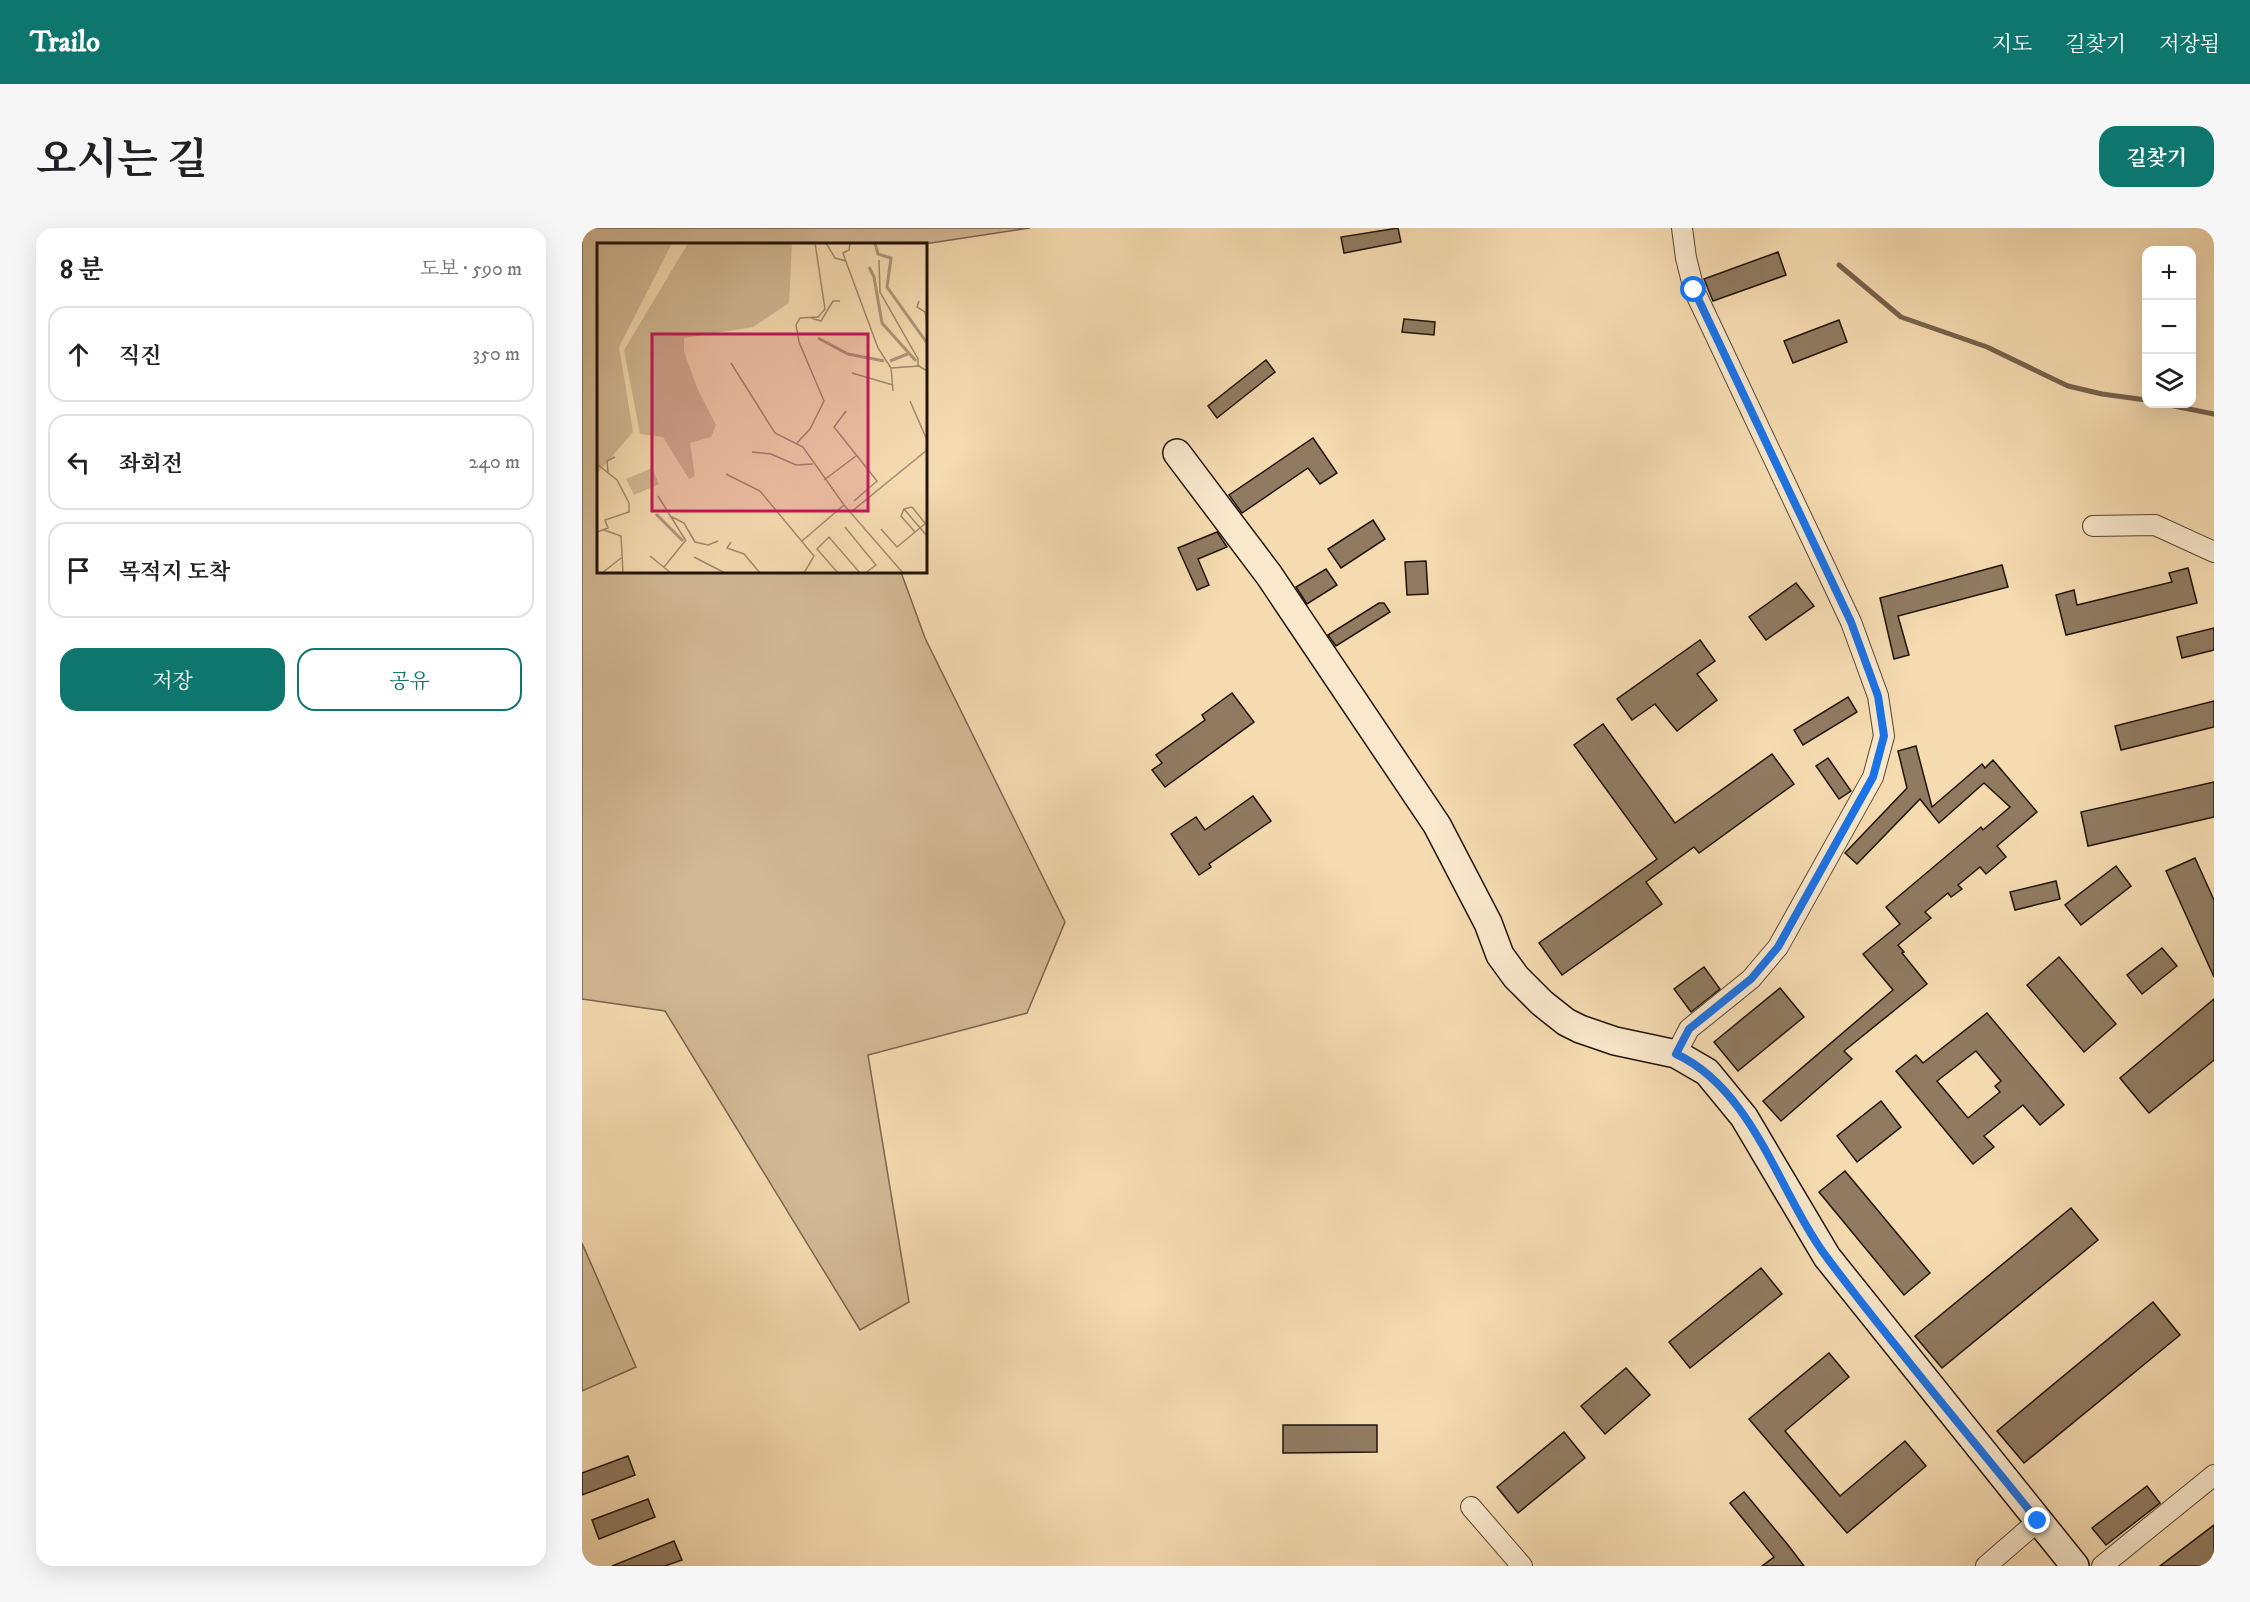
<!DOCTYPE html>
<html lang="ko">
<head>
<meta charset="utf-8">
<style>
  :root { --surface:#fff; --page:#f6f6f6; --text:#202124; --muted:#757577; --line:#e0e0e0; --accent:#0f766e }
  body { margin:0; font-family:"IM FELL DW Pica","Noto Serif KR",serif; background:var(--page); color:var(--text) }
  .controls { position:absolute; right:18px; top:18px; display:grid; overflow:hidden; border-radius:12px; box-shadow:0 6px 24px #0002 }
  .controls button { width:54px; height:54px; display:grid; place-items:center; padding:0; border:0; border-bottom:2px solid var(--line); background:var(--surface); color:var(--text); font:30px sans-serif }
  .stop { position:absolute; width:18px; height:18px; margin:-14px; border:4px solid #1a73e8; border-radius:50%; background:#fff }
  .stop.end { background:#1a73e8; border-color:#fff; box-shadow:0 2px 6px #0008 }
  .list { margin:0; padding:0; list-style:none }
  h2 { display:flex; justify-content:space-between; align-items:center; height:78px; margin:0; padding:0 24px; font-size:26px }
  h2 small { font-size:20px; font-weight:400; color:var(--muted) }
  .list li { display:grid; grid-template-columns:39px 1fr auto; gap:18px; align-items:center; box-sizing:border-box; height:96px; margin:0 12px 12px; padding:0 12px; border:2px solid var(--line); border-radius:18px }
  .list b { display:block; font-size:22px; white-space:nowrap }
  .list em { font-size:20px; font-style:normal; color:var(--muted) }
  .actions { display:flex; gap:12px; padding:18px 24px }
  .actions a { flex:1; padding:14px 0; border:2px solid var(--accent); border-radius:18px; text-align:center; font-size:21px; color:var(--accent) }
  .actions .main { background:var(--accent); color:#fff }
  .icon { flex:none; width:33px; height:33px; fill:none; stroke:currentColor; stroke-width:2; stroke-linecap:round; stroke-linejoin:round }
  .map { position:relative; flex:none; width:1632px; height:1338px; overflow:hidden; border-radius:18px }
  header { display:flex; align-items:center; gap:36px; box-sizing:border-box; height:84px; padding:0 30px; background:var(--accent); color:#fff }
  header strong { font-size:28px }
  nav { display:flex; gap:33px; margin-inline-start:auto; font-size:21px }
  .intro { display:flex; align-items:center; justify-content:space-between; box-sizing:border-box; height:144px; padding:0 36px }
  h1 { margin:0; font-size:42px }
  .button { padding:15px 27px; border-radius:18px; background:var(--accent); color:#fff; font-size:21px; font-weight:700 }
  main { display:flex; gap:36px; padding:0 36px }
  aside { flex:1; background:var(--surface); border-radius:18px; box-shadow:0 6px 24px #0002 }
  .map>svg:first-child { display:block }
  .green { fill:#d2b995; stroke:#7a6650; stroke-width:1.5 }
  .lines { fill:none; stroke-linecap:round; stroke-linejoin:round }
  .stream { stroke:#76634d; stroke-width:5 }
  .building { fill:#907b61; stroke:#21140b; stroke-width:1.5; fill-rule:evenodd }
  .street-casing { stroke:#564634; stroke-width:22 }
  .secondary-casing { stroke:#21140b; stroke-width:30 }
  .street { stroke:#f9e8cc; stroke-width:20 }
  .secondary { stroke:#f9e8cc; stroke-width:27 }
  .route { stroke:#1a73e8; stroke-width:8 }
  .inset-river { fill:none; stroke:#ae9779; stroke-width:3 }
  .inset-road { fill:none; stroke:#a18b6f; stroke-width:1.5 }
  .view { fill:#c2185b; fill-opacity:0.15; stroke:#c2185b; stroke-width:3 }
  .inset-edge { fill:none; stroke:#21140b; stroke-width:3 }
</style>
</head>
<body>
<header>
<strong>Trailo</strong>
<nav><a>지도</a><a>길찾기</a><a>저장됨</a></nav>
</header>
<div class="intro"><h1>오시는 길</h1><a class="button">길찾기</a></div>
<main>
<aside>
<h2>8 분<small>도보 · 590 m</small></h2>
<ul class="list">
<li><svg class="icon" aria-label="ahead" viewBox="0 0 24 24"><path d="M12 20V5M6 11l6-6 6 6"/></svg><div><b>직진</b></div><em>350 m</em></li>
<li><svg class="icon" aria-label="left" viewBox="0 0 24 24"><path d="M17 20v-9H6M10 6l-5 5 5 5"/></svg><div><b>좌회전</b></div><em>240 m</em></li>
<li><svg class="icon" aria-label="arrive" viewBox="0 0 24 24"><path d="M6 21V4h12l-3 4 3 4H6"/></svg><div><b>목적지 도착</b></div></li>
</ul>
<div class="actions"><a class="main">저장</a><a>공유</a></div>
</aside>
<div class="map">
<svg width="1632" height="1338" viewBox="0 0 1632 1338">
  <rect width="100%" height="100%" fill="#f6dbb1"/>
  <filter id="stains"><feTurbulence type="fractalNoise" baseFrequency=".00333" numOctaves="4"/><feColorMatrix values="0 0 0 0 .2 0 0 0 0 .09 0 0 0 0 .02 0 0 0 .5 -.17"/></filter>
  <radialGradient id="worn" r=".72"><stop offset=".6" stop-color="#630" stop-opacity="0"/><stop offset="1" stop-color="#630" stop-opacity=".3"/></radialGradient>
  <g class="green">
    <path d="M0 0H448L342 16H16V344H319L343 410 483 694 445 785 286 827 327 1074 278 1102 83 783 0 771Z"/>
    <path d="M0 1015 54 1139 0 1163Z"/>
  </g>
  <g class="lines">
    <g class="stream">
      <path d="M1257 37 1319 89 1405 119 1486 158 1520 166 1564 172"/>
      <path d="M1582 176 1632 186"/>
    </g>
  </g>
  <g class="building">
    <path d="M816 0 819 14 762 25 759 9Z"/>
    <path d="M1196 24 1204 47 1131 73 1122 51Z"/>
    <path d="M822 91 853 94 852 107 820 104Z"/>
    <path d="M1257 92 1265 114 1211 135 1202 113Z"/>
    <path d="M684 132 693 144 635 190 626 178Z"/>
    <path d="M731 210 755 245 738 256 726 240 660 285 647 267Z"/>
    <path d="M791 292 803 311 759 340 746 321Z"/>
    <path d="M635 304 645 319 616 331 627 357 615 362 596 320Z"/>
    <path d="M844 333 846 366 825 367 823 334Z"/>
    <path d="M1420 337 1426 359 1316 388 1327 427 1312 431 1298 370Z"/>
    <path d="M1606 340 1615 375 1484 407 1474 367 1492 362 1495 377 1590 354 1587 345Z"/>
    <path d="M744 341 755 357 725 376 714 359Z"/>
    <path d="M1214 355 1232 378 1184 412 1167 389Z"/>
    <path d="M797 375H802L808 384 754 418 746 407Z"/>
    <path d="M1632 400V422L1600 430 1595 409Z"/>
    <path d="M1118 412 1133 433 1115 446 1135 472 1095 503 1073 476 1050 492 1035 471Z"/>
    <path d="M650 465 672 494 583 559 570 542 580 535 574 527 623 492 620 487Z"/>
    <path d="M1266 469 1275 484 1221 517 1212 502Z"/>
    <path d="M1632 473V499L1539 522 1533 498Z"/>
    <path d="M1021 496 1093 595 1190 526 1212 556 1117 625 1112 619 1064 654 1080 676 980 747 957 715 1075 631 992 517Z"/>
    <path d="M1334 518 1350 579 1400 536 1403 540 1411 532 1455 584 1415 618 1424 629 1404 646 1398 639 1376 657 1380 661 1369 669 1366 665 1343 684 1349 690 1316 717 1322 724 1320 725 1345 756 1262 823 1270 831 1199 893 1181 873 1311 762 1281 726 1318 696 1304 679 1399 599 1401 602 1428 579 1402 555 1357 595 1338 571 1275 636 1263 625 1325 560 1316 523Z"/>
    <path d="M1246 530 1269 563 1257 571 1234 538Z"/>
    <path d="M1632 554V589L1506 618 1499 584Z"/>
    <path d="M671 568 689 593 627 636 629 639 617 647 589 606 614 589 623 602Z"/>
    <path d="M1613 630 1632 672V749L1584 643Z"/>
    <path d="M1534 638 1549 658 1499 697 1483 677Z"/>
    <path d="M1474 653 1478 671 1433 682 1428 664Z"/>
    <path d="M1580 720 1595 738 1560 766 1545 747Z"/>
    <path d="M1477 729 1534 796 1502 824 1445 757Z"/>
    <path d="M1122 739 1138 761 1109 784 1092 761Z"/>
    <path d="M1198 760 1222 789 1156 843 1132 814Z"/>
    <path d="M1632 771V832L1567 885 1538 850Z"/>
    <path d="M1405 785 1482 877 1458 897 1441 877 1402 908 1412 919 1391 936 1314 843 1334 827 1341 835ZM1394 823 1419 853 1413 858 1418 864 1386 890 1355 853Z"/>
    <path d="M1299 873 1319 899 1275 934 1255 908Z"/>
    <path d="M1263 943 1348 1045 1322 1067 1237 964Z"/>
    <path d="M1489 980 1516 1012 1360 1140 1333 1108Z"/>
    <path d="M1179 1040 1200 1066 1108 1140 1087 1114Z"/>
    <path d="M1571 1074 1598 1107 1442 1235 1415 1203Z"/>
    <path d="M1247 1125 1267 1149 1203 1203 1258 1268 1323 1213 1344 1238 1265 1305 1167 1191Z"/>
    <path d="M1044 1140 1068 1167 1023 1206 999 1178Z"/>
    <path d="M701 1197H795V1224L701 1225Z"/>
    <path d="M982 1204 1003 1230 936 1285 915 1259Z"/>
    <path d="M46 1228 53 1247 0 1267V1245Z"/>
    <path d="M1565 1258 1578 1275 1524 1317 1510 1300Z"/>
    <path d="M1162 1264 1206 1317 1222 1338H1180L1192 1329 1148 1275Z"/>
    <path d="M66 1271 73 1289 17 1311 10 1292Z"/>
    <path d="M1632 1297V1338H1578Z"/>
    <path d="M92 1313 100 1332 83 1338H30Z"/>
  </g>
  <g class="lines">
    <defs>
      <g id="street">
        <path d="M1511 298 1573 297 1632 324"/>
        <path d="M1094 826 1107 801 1169 751 1196 719 1291 549 1302 508 1296 468 1269 394 1112 62 1104 30 1100 0"/>
        <path d="M889 1279 940 1338"/>
        <path d="M1404 1338 1456 1293"/>
        <path d="M1520 1338 1632 1247"/>
      </g>
      <path id="secondary" d="M595 225 687 347 855 597 906 695 918 727 934 749 960 775 984 794 998 801 1033 813 1094 826 1125 844 1162 889 1245 1029 1493 1338"/>
    </defs>
    <use href="#street" class="street-casing"/>
    <use href="#secondary" class="secondary-casing"/>
    <use href="#street" class="street"/>
    <use href="#secondary" class="secondary"/>
  </g>
  <g class="lines">
    <path class="route" d="M1112 62 1269 394 1296 468 1302 508 1291 549 1196 719 1169 751 1107 801 1094 826C1172 862 1197 966 1246 1031 1313 1120 1386 1206 1456 1293"/>
  </g>
  <g transform="translate(15 15)">
    <rect width="330" height="330" fill="#f6dbb1"/>
    <path d="M0 0H75L22 104 36 189 0 231ZM91 0H195L192 60 156 84 87 95V108L100 145 119 182 114 194 93 200 98 233 92 236 66 194 43 191 27 107ZM55 225 62 241 37 252 29 236Z" fill="#d2b995"/>
    <path class="inset-river" d="M278 0 281 11 294 15 290 44 330 100M272 24 277 34 285 80 319 118M221 95 251 111 287 118M293 118 313 110M59 271 86 298"/>
    <path class="inset-road" d="M229 0 238 15 249 18M253 0 252 7 246 10 248 16 281 105 294 125 296 148M282 17 283 49 321 116V124M322 58 320 64 328 69 330 81M214 75 224 78 236 58H243M134 120 178 190 206 204 247 262 306 330M294 125 322 123 330 128M255 130 296 142M313 158 330 197M249 168 237 184 280 238 257 258M200 200 213 186 227 158 202 99 199 82 203 75 221 74 228 66 218 0M155 209 174 211 199 222 216 221M0 221 20 237 32 260V269L8 277 11 285 0 289M11 229 10 218 18 214M129 231 163 248 217 313 207 330M227 237 259 213M61 253 89 298M307 266 330 293M254 269 330 207M73 273 87 280 98 299 111 302 121 298M248 284 279 322 268 330M284 286 300 304 330 279M7 287 24 293 26 330M318 289 304 273 307 266 315 264 328 280M205 298 247 262M134 299 130 305 147 311 163 330M53 313 74 330M97 314 128 330M67 324 89 297M5 330 24 315M241 330 220 306 232 294 263 330"/>
    <path class="view" d="M55 91H271V268H55Z"/>
    <rect width="330" height="330" class="inset-edge"/>
  </g>
  <rect width="100%" height="100%" filter="url(#stains)"/>
  <rect width="100%" height="100%" fill="url(#worn)"/>
</svg>
<div class="controls">
<button>+</button>
<button>−</button>
<button><svg class="icon" aria-label="layers" viewBox="0 0 24 24"><path d="M12 4l9 5-9 5-9-5zM3 14l9 5 9-5"/></svg></button>
</div>
<div class="stop" style="left:1112px;top:62px"></div>
<div class="stop end" style="left:1456px;top:1293px"></div>
</div>
</main>
</body>
</html>
